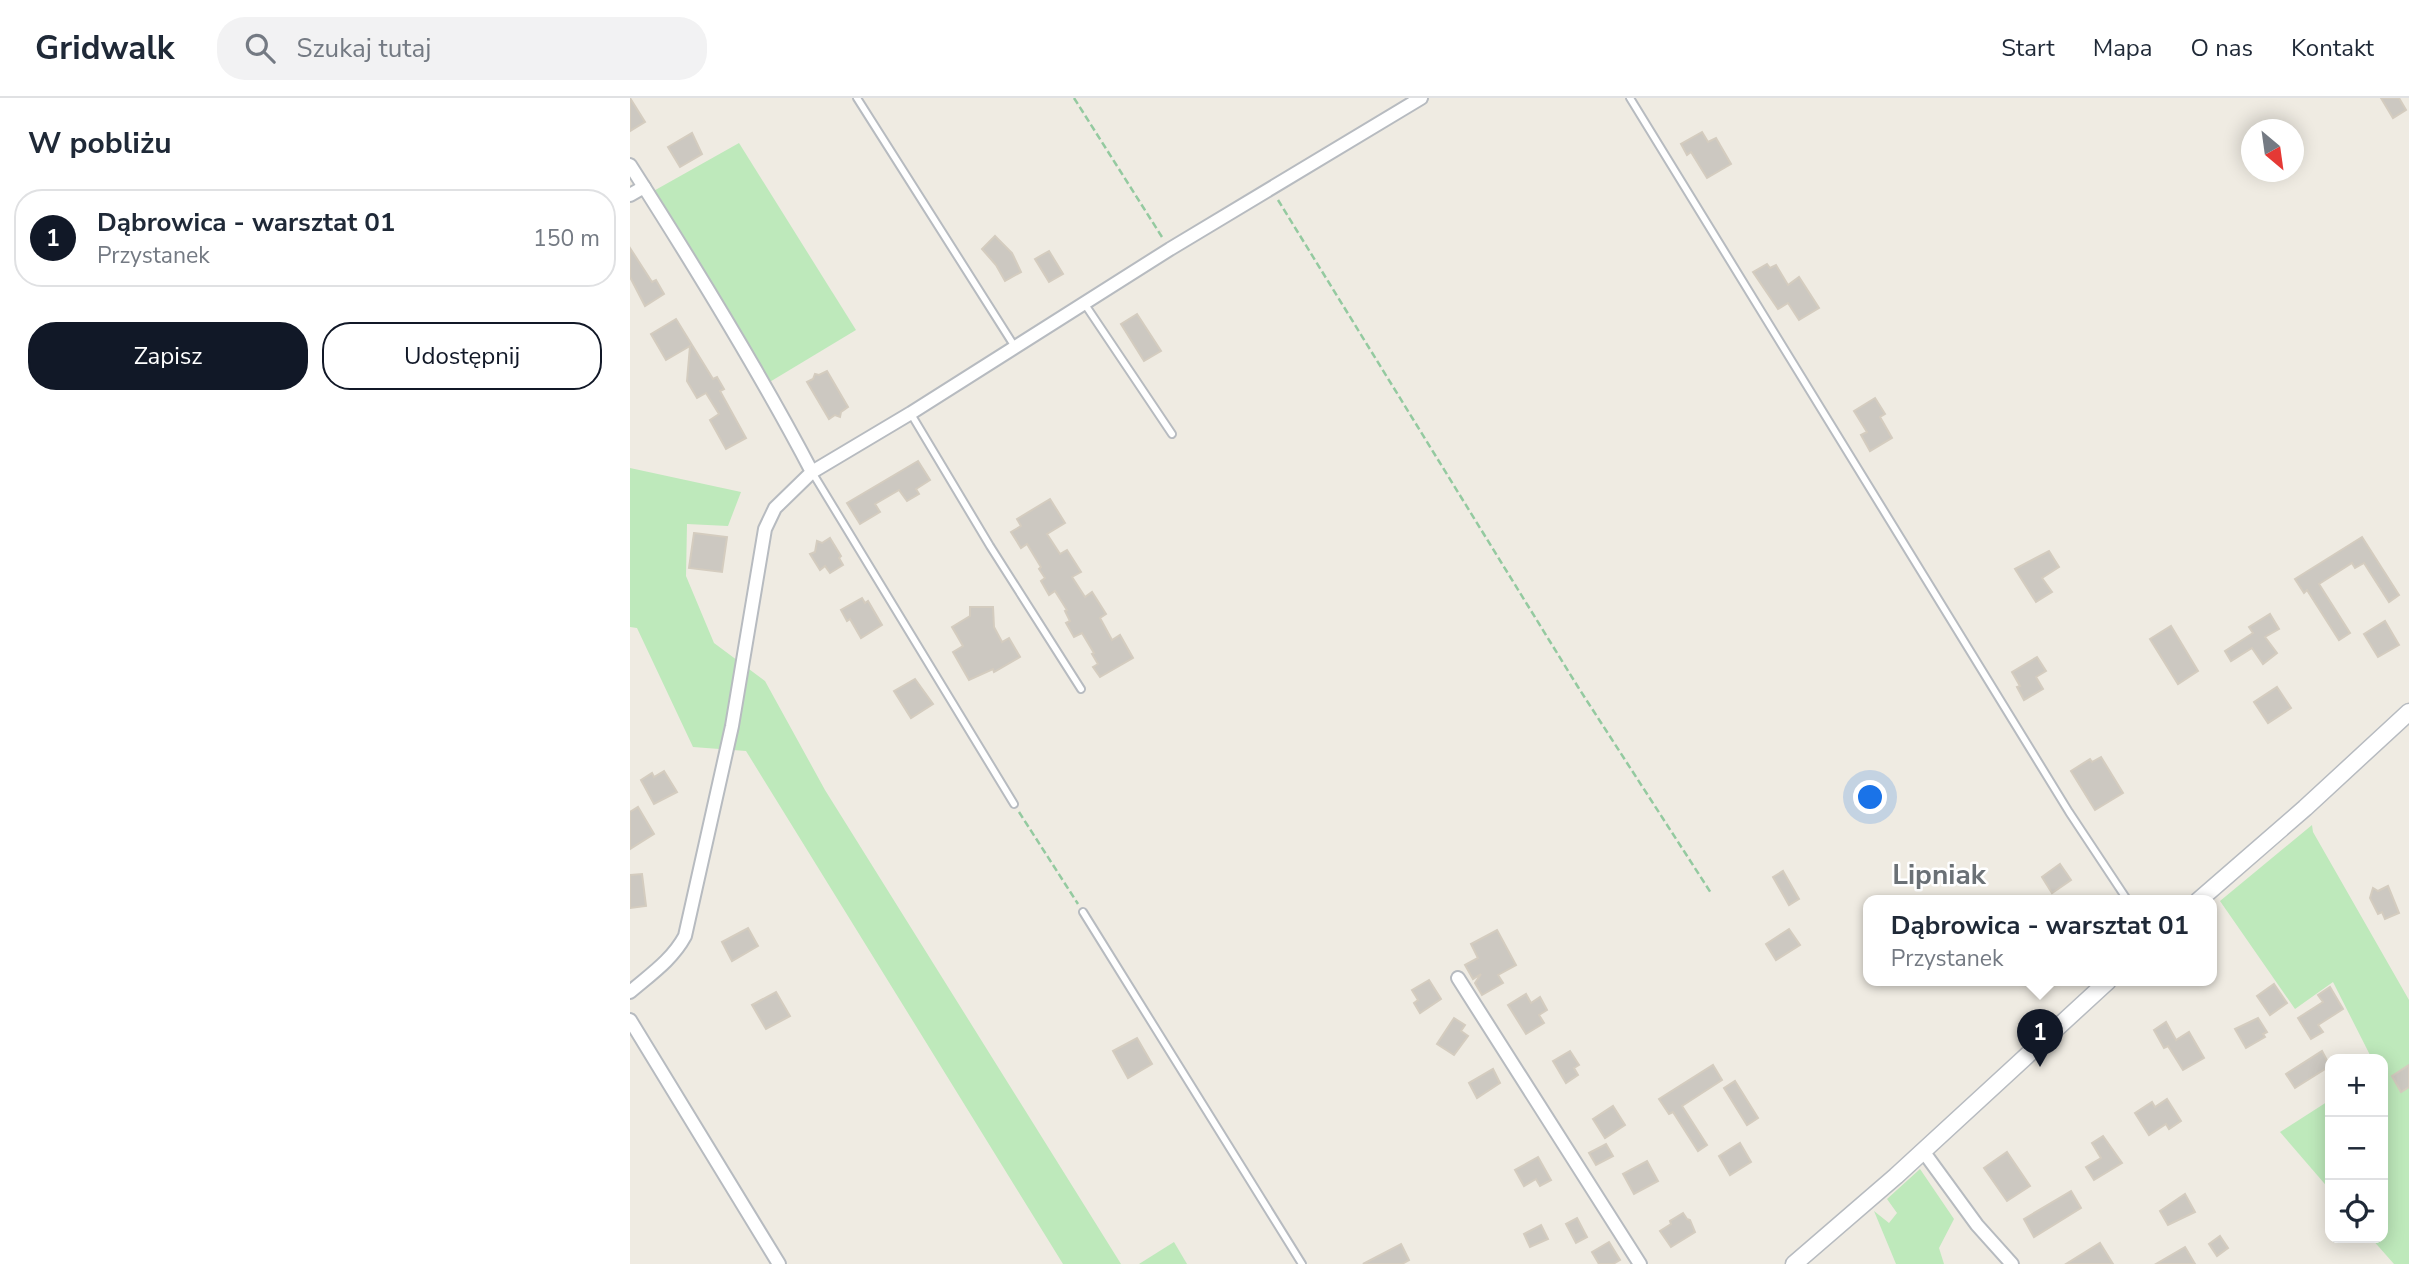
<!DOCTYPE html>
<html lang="pl">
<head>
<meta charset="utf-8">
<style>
  :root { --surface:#fff; --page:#f2f2f3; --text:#1f2937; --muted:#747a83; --line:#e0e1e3; --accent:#111827 }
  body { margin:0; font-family:"Nunito Sans",sans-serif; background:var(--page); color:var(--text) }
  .controls { position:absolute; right:21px; bottom:21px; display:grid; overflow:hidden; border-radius:14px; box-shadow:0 4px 18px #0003 }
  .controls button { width:63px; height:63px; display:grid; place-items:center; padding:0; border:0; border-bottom:2px solid var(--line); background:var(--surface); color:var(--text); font:35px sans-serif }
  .compass { position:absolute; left:1611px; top:21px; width:63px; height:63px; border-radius:50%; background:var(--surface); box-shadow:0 4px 18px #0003; rotate:151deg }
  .you { position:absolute; left:1241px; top:700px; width:24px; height:24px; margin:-18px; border:5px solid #fff; border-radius:50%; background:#1a73e8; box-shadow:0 0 0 10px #1a73e833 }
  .badge { display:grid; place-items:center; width:46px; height:46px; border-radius:50%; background:var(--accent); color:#fff; font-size:23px; font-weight:700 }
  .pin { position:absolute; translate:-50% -58px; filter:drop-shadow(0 2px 4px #0008) }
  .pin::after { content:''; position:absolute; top:37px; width:24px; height:21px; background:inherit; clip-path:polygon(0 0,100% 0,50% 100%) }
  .popup { position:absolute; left:1233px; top:797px; width:354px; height:91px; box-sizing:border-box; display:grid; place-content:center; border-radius:14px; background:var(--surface); filter:drop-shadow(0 2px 5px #0005); font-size:23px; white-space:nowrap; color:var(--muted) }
  .popup b { font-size:26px; color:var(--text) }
  .popup::after { content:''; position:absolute; left:50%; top:100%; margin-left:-14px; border:14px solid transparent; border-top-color:var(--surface) }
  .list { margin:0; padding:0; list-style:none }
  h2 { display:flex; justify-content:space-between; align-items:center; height:91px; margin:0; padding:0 28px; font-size:30px }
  h2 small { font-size:23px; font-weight:400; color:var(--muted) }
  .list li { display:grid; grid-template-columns:46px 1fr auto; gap:21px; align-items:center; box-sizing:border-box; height:98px; margin:0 14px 14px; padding:0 14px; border:2px solid var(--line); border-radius:28px }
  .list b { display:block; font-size:26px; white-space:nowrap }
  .list p { margin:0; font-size:23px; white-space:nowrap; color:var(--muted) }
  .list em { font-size:23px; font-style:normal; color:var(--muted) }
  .actions { display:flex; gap:14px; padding:21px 28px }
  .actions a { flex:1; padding:16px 0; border:2px solid var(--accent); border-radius:28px; text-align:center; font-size:24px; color:var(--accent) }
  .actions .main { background:var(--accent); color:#fff }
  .icon { flex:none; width:38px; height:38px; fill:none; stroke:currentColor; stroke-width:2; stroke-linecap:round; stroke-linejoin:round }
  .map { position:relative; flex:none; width:1779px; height:1166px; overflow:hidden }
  header { display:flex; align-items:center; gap:42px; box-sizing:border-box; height:98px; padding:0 35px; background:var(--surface); border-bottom:2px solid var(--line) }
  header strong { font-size:33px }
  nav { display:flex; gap:38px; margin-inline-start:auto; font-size:24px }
  .search { width:490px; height:63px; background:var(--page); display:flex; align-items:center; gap:18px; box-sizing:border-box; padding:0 24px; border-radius:28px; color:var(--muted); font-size:26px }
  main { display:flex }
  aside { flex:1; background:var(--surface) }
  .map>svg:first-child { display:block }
  .green { fill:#bee9bb }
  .building { fill:#ccc8c1; stroke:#d4ccbf; stroke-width:2 }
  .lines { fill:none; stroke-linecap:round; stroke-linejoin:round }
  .service-casing { stroke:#b7bbc0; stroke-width:10 }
  .minor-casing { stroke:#b7bbc0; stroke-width:16 }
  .tertiary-casing { stroke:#b7bbc0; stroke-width:19 }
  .path { stroke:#94caa0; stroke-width:2.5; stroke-dasharray:7 3.5; stroke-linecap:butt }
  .service { stroke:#fff; stroke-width:6 }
  .minor { stroke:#fff; stroke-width:12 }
  .tertiary { stroke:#fff; stroke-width:16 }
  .labels { text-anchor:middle; stroke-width:5; stroke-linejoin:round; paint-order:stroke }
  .quarter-label { font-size:28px; font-weight:bold; fill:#6b7176; stroke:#fff }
</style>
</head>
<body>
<header>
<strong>Gridwalk</strong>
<div class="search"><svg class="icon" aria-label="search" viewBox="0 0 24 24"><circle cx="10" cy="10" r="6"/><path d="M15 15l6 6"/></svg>Szukaj tutaj</div>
<nav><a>Start</a><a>Mapa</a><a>O nas</a><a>Kontakt</a></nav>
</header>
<main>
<aside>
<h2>W pobliżu<small></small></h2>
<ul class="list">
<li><span class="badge">1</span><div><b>Dąbrowica - warsztat 01</b><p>Przystanek</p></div><em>150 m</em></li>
</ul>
<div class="actions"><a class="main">Zapisz</a><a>Udostępnij</a></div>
</aside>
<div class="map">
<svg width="1779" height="1166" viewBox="0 0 1779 1166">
  <rect width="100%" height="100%" fill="#efebe2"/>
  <g class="green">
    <path d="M109 45 226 232 138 285 20 95Z"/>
    <path d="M0 370 111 394 98 428 57 426 56 478 84 545 135 583 195 692 491 1166H433L116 653 63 649 7 530 0 529Z"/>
    <path d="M1682 727 1683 734 1779 902V1166H1764L1741 1140H1753V961H1742L1703 884 1665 911 1590 803Z"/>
    <path d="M1700 1002V1092L1650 1034Z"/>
    <path d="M1290 1071 1324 1121 1309 1150 1314 1166H1266L1244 1113 1259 1125 1267 1115 1257 1101Z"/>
    <path d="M544 1144 557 1166H509Z"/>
  </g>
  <g class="building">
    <path d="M0 0 15 24 0 33Z"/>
    <path d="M1751 0H1769L1776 12 1763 20Z"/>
    <path d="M1072 34 1078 44 1086 40 1101 66 1077 80 1061 54 1057 57 1051 46Z"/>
    <path d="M62 35 72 56 50 69 38 49Z"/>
    <path d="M365 138 382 155 391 174 375 183 366 167 352 151Z"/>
    <path d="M0 150 22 184 26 182 34 196 15 208 0 179Z"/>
    <path d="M419 153 433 176 419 184 405 161Z"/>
    <path d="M1137 166 1140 170 1146 167 1158 187 1169 179 1189 210 1169 222 1158 205 1148 211 1123 174Z"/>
    <path d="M507 216 531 253 514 263 491 226Z"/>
    <path d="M46 221 83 281 87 279 94 291 90 293 116 340 96 351 80 322 89 316 76 295 67 300 57 283 60 248 36 262 21 236Z"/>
    <path d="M197 273 218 309 211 314 210 319 205 317 199 321 177 284 183 281 185 276 189 277Z"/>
    <path d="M1245 300 1255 316 1250 319 1262 340 1240 353 1231 337 1237 334 1224 313Z"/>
    <path d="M288 363 300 382 286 391 289 396 277 403 269 392 245 406 250 414 230 426 217 405Z"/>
    <path d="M420 401 435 425 417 436 430 456 437 452 451 474 442 479 455 499 462 494 476 516 470 520 482 542 490 537 503 560 470 579 463 569 468 566 462 556 464 555 452 535 444 539 436 525 440 523 435 513 437 512 425 493 419 497 411 483 415 480 409 471 411 469 397 446 391 450 381 434 391 428 387 421Z"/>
    <path d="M64 435 97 439 92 474 59 470Z"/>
    <path d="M1732 439 1769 497 1759 504 1734 465 1725 470 1722 465 1689 486 1720 535 1709 542 1677 492 1674 495 1665 481Z"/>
    <path d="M200 440 211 458 209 460 213 467 200 475 195 468 190 472 180 456 185 454 187 443 192 445Z"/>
    <path d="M1419 453 1429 469 1412 480 1422 494 1406 504 1385 471Z"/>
    <path d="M232 500 235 505 238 503 252 527 231 540 220 521 217 523 211 512Z"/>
    <path d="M340 509H363L364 529 372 544 379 540 390 559 364 574 363 571 339 582 323 554 333 548 322 529 340 518Z"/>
    <path d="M1640 516 1649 531 1635 539 1647 555 1633 566 1622 550 1601 563 1595 553 1623 535 1619 529Z"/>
    <path d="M1755 523 1769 547 1748 559 1734 536Z"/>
    <path d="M1541 528 1568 573 1548 586 1520 541Z"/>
    <path d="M1407 559 1416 573 1406 579 1413 591 1394 602 1387 589 1390 588 1382 574Z"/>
    <path d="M285 581 303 606 281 620 264 593Z"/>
    <path d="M1647 589 1661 610 1638 625 1624 604Z"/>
    <path d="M1471 659 1493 695 1465 712 1441 673 1460 661 1462 664Z"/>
    <path d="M34 673 47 694 24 706 11 682 22 675 24 679Z"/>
    <path d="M8 709 24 736 0 751V714Z"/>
    <path d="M1430 766 1441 782 1422 795 1412 779Z"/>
    <path d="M1153 773 1169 801 1159 807 1143 779Z"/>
    <path d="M12 776 16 808 0 810V777Z"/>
    <path d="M1758 788 1769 815 1755 821 1752 814 1748 816 1740 800 1743 790 1748 793Z"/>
    <path d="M118 830 128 848 102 863 92 844Z"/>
    <path d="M1159 831 1170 847 1146 862 1136 846Z"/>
    <path d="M867 832 886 867 868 877 873 885 852 897 845 885 851 876 843 881 835 867 848 860 841 846Z"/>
    <path d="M799 882 811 901 790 915 784 905 788 902 782 892Z"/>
    <path d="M1644 886 1657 905 1640 917 1627 898Z"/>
    <path d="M1700 889 1713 911 1688 927 1693 934 1681 941 1668 920 1693 904 1688 897Z"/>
    <path d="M146 894 160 918 136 931 122 907Z"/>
    <path d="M896 896 901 905 910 899 917 912 909 917 914 925 896 936 878 907Z"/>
    <path d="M824 920 835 927 831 933 838 938 824 957 807 946Z"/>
    <path d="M1628 920 1637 934 1633 936 1635 939 1616 950 1605 931Z"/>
    <path d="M1536 924 1546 942 1559 934 1574 960 1553 972 1538 948 1534 950 1524 932Z"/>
    <path d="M507 940 522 966 498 980 483 953Z"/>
    <path d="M940 953 949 967 944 970 948 977 936 985 923 963Z"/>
    <path d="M1692 953 1700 968 1665 990 1656 976Z"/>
    <path d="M1083 967 1092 982 1052 1008 1077 1047 1068 1053 1043 1014 1039 1016 1029 1001Z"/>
    <path d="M1779 967V989L1771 994 1762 978Z"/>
    <path d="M863 971 870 985 847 1000 839 985Z"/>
    <path d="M1105 983 1128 1020 1117 1027 1094 990Z"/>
    <path d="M1537 1001 1551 1023 1539 1031 1536 1026 1519 1037 1505 1015 1522 1004 1525 1009Z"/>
    <path d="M983 1008 995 1027 975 1040 963 1021Z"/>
    <path d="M1473 1038 1492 1065 1464 1082 1456 1069 1471 1060 1462 1045Z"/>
    <path d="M1110 1045 1121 1064 1100 1077 1089 1058Z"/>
    <path d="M976 1046 983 1058 966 1067 959 1055Z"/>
    <path d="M1377 1054 1400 1088 1377 1103 1354 1070Z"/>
    <path d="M908 1059 921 1082 910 1088 906 1081 894 1088 885 1072Z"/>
    <path d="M1017 1063 1028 1083 1004 1096 993 1076Z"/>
    <path d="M1441 1093 1451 1110 1404 1139 1394 1121Z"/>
    <path d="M1555 1096 1565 1114 1538 1127 1530 1113Z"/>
    <path d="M1053 1115 1057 1121 1060 1122 1065 1134 1041 1149 1030 1133 1041 1126 1040 1123Z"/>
    <path d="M947 1120 957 1139 946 1145 936 1126Z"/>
    <path d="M911 1127 918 1141 900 1149 894 1136Z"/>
    <path d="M1590 1138 1598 1150 1587 1158 1579 1146Z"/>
    <path d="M979 1144 990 1162 983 1166H969L962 1154Z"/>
    <path d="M1470 1145 1483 1166H1436Z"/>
    <path d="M771 1146 779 1162 772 1166H733Z"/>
    <path d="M1555 1149 1565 1166H1526Z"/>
  </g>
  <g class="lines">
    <defs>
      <g id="service">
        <path d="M227 0 385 249"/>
        <path d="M1000 0 1439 714 1498 803"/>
        <path d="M454 205 542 336"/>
        <path d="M281 316 360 448 451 591"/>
        <path d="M182 374 384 706"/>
        <path d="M453 814 672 1166"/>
      </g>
      <g id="minor">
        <path d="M0 67C64 167 127 269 182 374L145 410 135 431 102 628 55 838C42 862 21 876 0 894"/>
        <path d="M0 97 14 89"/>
        <path d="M182 374 281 315 540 151 791 0"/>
        <path d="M828 880 1010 1166"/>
        <path d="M0 922 149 1166"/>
        <path d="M1293 1053 1347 1127 1382 1166"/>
      </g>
      <g id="tertiary">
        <path d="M1568 803 1675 710 1779 614"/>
        <path d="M1164 1166 1266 1078 1478 883"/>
      </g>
    </defs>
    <use href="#service" class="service-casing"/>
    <use href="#minor" class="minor-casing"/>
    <use href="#tertiary" class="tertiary-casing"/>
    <g class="path">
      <path d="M444 0 532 139"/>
      <path d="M648 102 948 589 1081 795"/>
      <path d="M389 714 448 806"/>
    </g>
    <use href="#service" class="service"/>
    <use href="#minor" class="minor"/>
    <use href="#tertiary" class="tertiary"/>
  </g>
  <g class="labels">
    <g class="quarter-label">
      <text x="1309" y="786">Lipniak</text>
    </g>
  </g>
</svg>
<div class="controls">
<button>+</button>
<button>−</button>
<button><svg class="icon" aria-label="locate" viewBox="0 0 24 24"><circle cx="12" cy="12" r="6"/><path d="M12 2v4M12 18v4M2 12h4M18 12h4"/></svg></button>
</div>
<svg class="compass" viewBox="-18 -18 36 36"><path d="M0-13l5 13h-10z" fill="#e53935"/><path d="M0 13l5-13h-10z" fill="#747a83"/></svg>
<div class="you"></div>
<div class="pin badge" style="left:1410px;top:969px">1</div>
<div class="popup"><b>Dąbrowica - warsztat 01</b>Przystanek</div>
</div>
</main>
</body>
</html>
